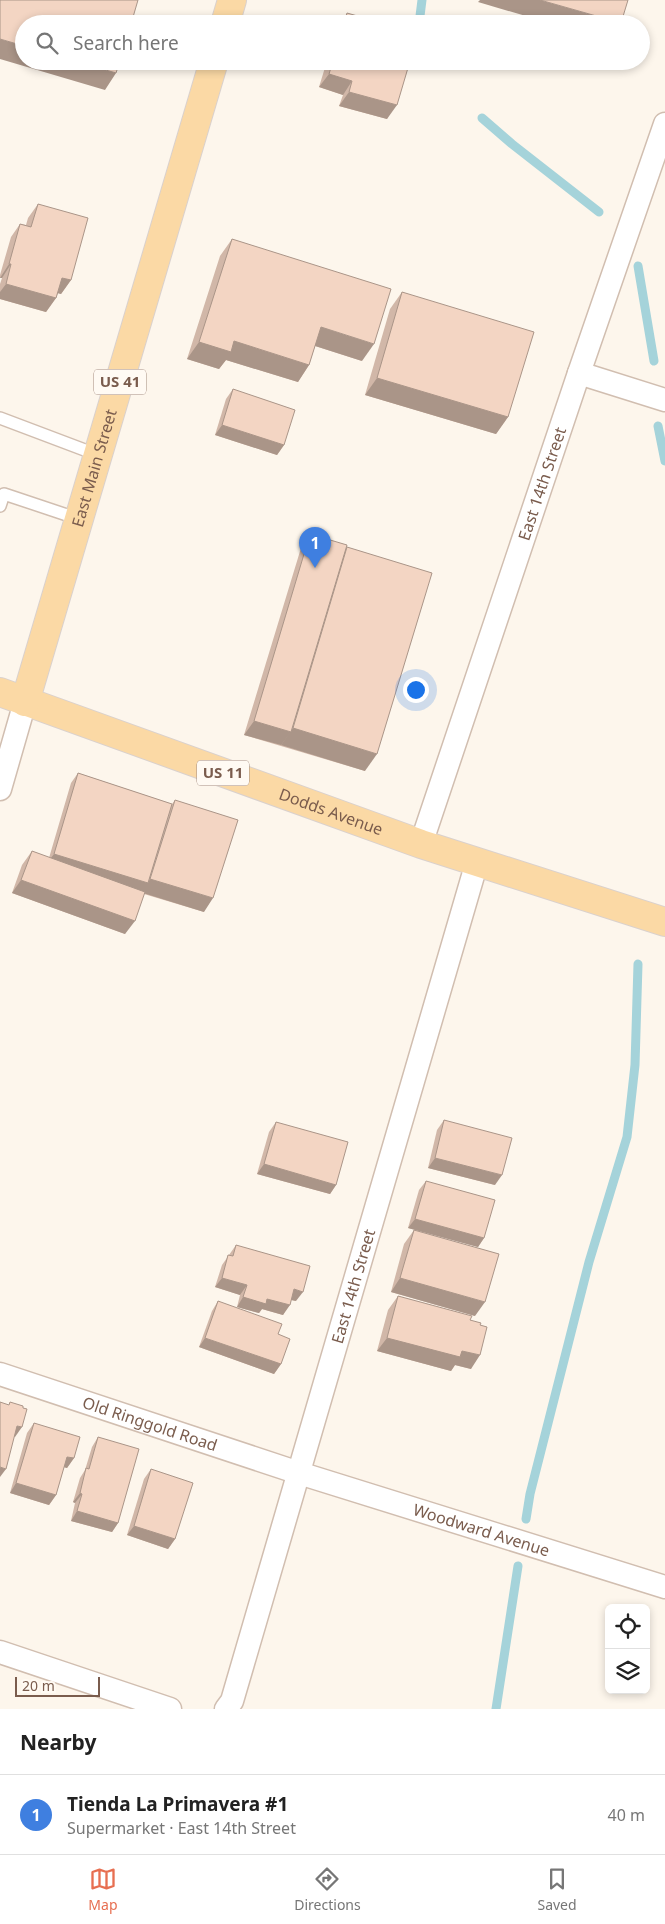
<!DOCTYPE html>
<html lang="en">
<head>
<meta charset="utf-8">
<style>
  :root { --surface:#fff; --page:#f2f2f2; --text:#222; --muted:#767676; --line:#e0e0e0; --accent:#e76f51 }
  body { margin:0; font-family:"Noto Sans",sans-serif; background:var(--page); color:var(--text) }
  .controls { position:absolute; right:15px; bottom:15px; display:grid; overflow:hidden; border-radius:8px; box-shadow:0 2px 8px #0003 }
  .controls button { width:45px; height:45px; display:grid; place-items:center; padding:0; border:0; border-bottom:1px solid var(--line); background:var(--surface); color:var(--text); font:25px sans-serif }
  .scale { position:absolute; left:15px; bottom:12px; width:85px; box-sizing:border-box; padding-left:5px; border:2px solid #7a5c4d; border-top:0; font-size:14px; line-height:18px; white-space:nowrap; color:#7a5c4d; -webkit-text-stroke:4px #fffaf3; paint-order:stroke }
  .you { position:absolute; left:415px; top:689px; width:18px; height:18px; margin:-12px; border:4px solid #fff; border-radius:50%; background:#1a73e8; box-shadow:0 0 0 8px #1a73e833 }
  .badge { display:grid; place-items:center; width:32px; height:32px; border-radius:50%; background:var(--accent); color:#fff; font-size:16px; font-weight:700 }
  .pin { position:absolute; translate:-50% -41px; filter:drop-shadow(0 1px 2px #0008) }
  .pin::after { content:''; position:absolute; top:26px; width:18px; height:15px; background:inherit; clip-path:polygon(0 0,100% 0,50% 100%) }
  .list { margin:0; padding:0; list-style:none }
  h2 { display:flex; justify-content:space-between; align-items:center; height:65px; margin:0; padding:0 20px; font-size:21px }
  h2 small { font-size:16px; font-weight:400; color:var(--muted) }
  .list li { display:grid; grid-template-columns:32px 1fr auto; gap:15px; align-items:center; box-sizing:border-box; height:80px; padding:0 20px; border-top:1px solid var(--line) }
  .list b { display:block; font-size:19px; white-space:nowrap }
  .list p { margin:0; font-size:16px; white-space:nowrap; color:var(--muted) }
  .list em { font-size:16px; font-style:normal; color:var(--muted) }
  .icon { flex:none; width:28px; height:28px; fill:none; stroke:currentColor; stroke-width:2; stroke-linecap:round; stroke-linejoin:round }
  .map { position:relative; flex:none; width:665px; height:1709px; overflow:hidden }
  .search { position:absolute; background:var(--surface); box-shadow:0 2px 8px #0003; left:15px; right:15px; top:15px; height:55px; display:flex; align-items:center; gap:12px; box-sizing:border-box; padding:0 18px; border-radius:28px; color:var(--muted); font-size:19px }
  .sheet { height:145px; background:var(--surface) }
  nav { display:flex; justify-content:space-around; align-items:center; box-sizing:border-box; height:70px; border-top:1px solid var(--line); background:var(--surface); font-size:14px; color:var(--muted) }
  nav a { display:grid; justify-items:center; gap:2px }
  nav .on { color:var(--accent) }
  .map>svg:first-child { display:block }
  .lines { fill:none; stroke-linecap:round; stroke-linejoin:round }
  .stream { stroke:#a5d3da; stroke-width:9 }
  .service-casing { stroke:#d1beb0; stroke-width:14 }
  .minor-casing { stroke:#d1beb0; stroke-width:25 }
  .primary-casing { stroke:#dad1cd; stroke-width:30 }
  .service { stroke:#fff; stroke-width:11 }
  .minor { stroke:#fff; stroke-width:22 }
  .primary { stroke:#fbd9a5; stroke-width:28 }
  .wall { fill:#d1b7a8 }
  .shaded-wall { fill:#aa9588 }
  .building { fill:#f3d5c3; stroke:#aa9588 }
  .labels { text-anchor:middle; stroke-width:4; stroke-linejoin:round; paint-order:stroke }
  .shield { fill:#fffaf3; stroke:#a28b7f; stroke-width:1 }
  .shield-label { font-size:15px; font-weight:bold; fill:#7a5c4d }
  .street-label { font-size:16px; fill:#7a5c4d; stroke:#fffaf3 }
</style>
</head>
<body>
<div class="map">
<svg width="665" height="1709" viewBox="0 0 665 1709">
  <rect width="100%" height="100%" fill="#fdf6ec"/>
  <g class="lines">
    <g class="stream">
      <path d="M419 24 422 0"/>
      <path d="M482 118 512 144 599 212"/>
      <path d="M638 266 654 361"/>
      <path d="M658 426 665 461"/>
      <path d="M526 1519 530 1494 589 1262 627 1137 635 1065 638 964"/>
      <path d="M496 1709 518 1566"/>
    </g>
    <defs>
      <g id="service">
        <path d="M0 418 98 455"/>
        <path d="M0 506 4 494 79 519"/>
      </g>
      <g id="minor">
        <path d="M579 373 665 400"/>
        <path d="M0 789 25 702"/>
        <path id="s1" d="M421 844 579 373 665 124"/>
        <path id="s2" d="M0 1374 299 1473 665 1587"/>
        <path d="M0 1652 170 1709"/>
        <path id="s3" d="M226 1709 232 1701 477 862"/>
      </g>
      <g id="primary">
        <path d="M225 24 232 0"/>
        <path id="s4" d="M0 692 421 844 665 922"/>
        <path id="s5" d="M25 702 214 61"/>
      </g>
    </defs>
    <use href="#service" class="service-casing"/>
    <use href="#minor" class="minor-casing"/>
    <use href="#primary" class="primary-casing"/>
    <use href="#service" class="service"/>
    <use href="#minor" class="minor"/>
    <use href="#primary" class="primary"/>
  </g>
  <g class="wall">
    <path d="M347 13 368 19 370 16 394 24H340Z"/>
    <path d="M327 61H410L387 119 339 106 343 95 319 87Z"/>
    <path d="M38 204 71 280 61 294 58 293 56 298 46 312 0 299V284L2 278H0V275L11 237 20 224 26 225 28 218Z"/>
    <path d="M232 239 362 361 315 346 309 365 298 382 226 360 219 369 187 359 220 256Z"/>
    <path d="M402 292 508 417 496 434 365 395 390 309Z"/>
    <path d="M233 389 284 445 277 455 215 435 226 399Z"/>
    <path d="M310 534 345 550 347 547 365 771 244 735 301 548Z"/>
    <path d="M78 773 172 804 175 800 204 912 144 894 125 934 12 893 22 865 32 851 49 858 71 783Z"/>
    <path d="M444 1120 495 1185 428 1168 437 1130Z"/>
    <path d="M276 1122 336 1185 330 1194 257 1174 269 1132Z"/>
    <path d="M426 1181 484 1238 478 1247 408 1228 419 1190Z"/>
    <path d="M414 1230 475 1316 391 1292 404 1244Z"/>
    <path d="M236 1245 296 1301 291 1300 283 1315 262 1309 259 1313 237 1307 240 1295 215 1287 222 1265Z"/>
    <path d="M398 1296 470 1320 480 1325 471 1369 455 1365 451 1371 377 1351 388 1310Z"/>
    <path d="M218 1301 278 1334 281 1364 274 1374 199 1347 212 1311Z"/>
    <path d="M34 1423 74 1458 67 1468 64 1467 56 1495 49 1505 10 1493 27 1433Z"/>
    <path d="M98 1437 118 1523 112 1532 71 1521 75 1503 73 1502 80 1478 85 1470 92 1447Z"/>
    <path d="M151 1469 175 1539 168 1549 127 1535 144 1479Z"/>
  </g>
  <g class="shaded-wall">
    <path d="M480 0H540L621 23 620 24H553L478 2Z"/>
    <path d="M0 39 24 46V61H75L116 73 105 90 0 59Z"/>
    <path d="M329 74 352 81 343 95 319 87Z"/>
    <path d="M349 92 397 105 387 119 339 106Z"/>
    <path d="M9 264H11L2 278H0Z"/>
    <path d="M62 278 71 280 61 294 53 292Z"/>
    <path d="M6 284 56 298 46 312 0 299V292Z"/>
    <path d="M321 327 374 344 362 361 309 344Z"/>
    <path d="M234 341 309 365 298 382 226 360 219 369 187 359 199 342Z"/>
    <path d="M377 378 508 417 496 434 365 395Z"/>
    <path d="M222 425 284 445 277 455 215 435Z"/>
    <path d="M254 721 291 732 281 745 244 735Z"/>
    <path d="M293 728 377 754 365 771 281 745Z"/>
    <path d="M54 854 148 883 150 879 213 898 204 912 47 863Z"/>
    <path d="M21 880 135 921 125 934 12 893Z"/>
    <path d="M435 1158 502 1175 495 1185 428 1168Z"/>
    <path d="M264 1164 336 1185 330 1194 257 1174Z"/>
    <path d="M415 1219 484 1238 478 1247 408 1228Z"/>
    <path d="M222 1278 247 1285 240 1295 215 1287Z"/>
    <path d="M400 1278 485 1302 475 1316 391 1292Z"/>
    <path d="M294 1289 303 1292 296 1301 287 1299Z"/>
    <path d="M243 1297 267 1299 290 1305 283 1315 262 1309 259 1313 237 1307Z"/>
    <path d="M205 1338 281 1364 274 1374 199 1347Z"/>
    <path d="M387 1338 462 1351 480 1355 471 1369 455 1365 451 1371 377 1351Z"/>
    <path d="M17 1426 22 1427 15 1437 11 1436Z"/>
    <path d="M67 1457 74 1458 67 1468 60 1466Z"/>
    <path d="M0 1467 6 1469 0 1477Z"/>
    <path d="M16 1483 56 1495 49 1505 10 1493Z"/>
    <path d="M80 1493 82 1494 75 1503 73 1502Z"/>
    <path d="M77 1511 118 1523 112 1532 71 1521Z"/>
    <path d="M134 1526 175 1539 168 1549 127 1535Z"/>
  </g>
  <g class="building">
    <path d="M0 0H138L131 24H24V46L0 39Z"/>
    <path d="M540 0H628L621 23Z"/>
    <path d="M347 13 368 19 370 16 394 24H344Z"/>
    <path d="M75 61H120L116 73Z"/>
    <path d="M333 61H410L397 105 349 92 352 81 329 74Z"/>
    <path d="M38 204 88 218 71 280 62 278 56 298 6 284 11 264H9L20 224 31 227Z"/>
    <path d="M232 239 391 289 374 344 321 327 309 365 234 341 231 352 199 342Z"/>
    <path d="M402 292 534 332 508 417 377 378Z"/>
    <path d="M233 389 295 410 284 445 222 425Z"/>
    <path d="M310 534 347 545 291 732 254 721Z"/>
    <path d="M347 547 432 573 377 754 293 728Z"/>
    <path d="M78 773 172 804 148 883 54 854Z"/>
    <path d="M175 800 238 820 213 898 150 879Z"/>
    <path d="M32 851 145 892 135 921 21 880Z"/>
    <path d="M444 1120 512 1138 502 1175 435 1158Z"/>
    <path d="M276 1122 348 1142 336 1185 264 1164Z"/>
    <path d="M426 1181 495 1200 484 1238 415 1219Z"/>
    <path d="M414 1230 499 1254 485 1302 400 1278Z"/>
    <path d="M236 1245 310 1266 303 1292 294 1289 290 1305 267 1299 266 1304 243 1297 247 1285 222 1278 228 1255 233 1256Z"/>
    <path d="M398 1296 472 1316 470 1320 481 1323 480 1325 487 1327 480 1355 462 1351 460 1357 387 1338Z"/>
    <path d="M218 1301 282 1324 278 1334 290 1339 281 1364 205 1338Z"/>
    <path d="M0 1402 9 1405 10 1402 23 1406V1408L27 1409 22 1427 17 1426 6 1469 0 1467Z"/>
    <path d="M34 1423 80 1437 74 1458 67 1457 56 1495 16 1483Z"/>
    <path d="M98 1437 139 1449 118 1523 77 1511 82 1494 80 1493 86 1468 89 1469Z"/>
    <path d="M151 1469 193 1483 175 1539 134 1526Z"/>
  </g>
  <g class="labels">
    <g class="shield">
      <rect x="94" y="369.5" width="52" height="25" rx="4"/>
      <rect x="197" y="760.5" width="52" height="25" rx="4"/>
    </g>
    <g class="shield-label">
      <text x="120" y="387">US 41</text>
      <text x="223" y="778">US 11</text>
    </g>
    <g class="street-label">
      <text dy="6" stroke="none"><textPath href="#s5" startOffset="244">East Main Street</textPath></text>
      <text dy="6" stroke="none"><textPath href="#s1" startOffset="380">East 14th Street</textPath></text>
      <text dy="6" stroke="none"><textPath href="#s4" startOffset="352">Dodds Avenue</textPath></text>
      <text dy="6" stroke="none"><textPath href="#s3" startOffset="442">East 14th Street</textPath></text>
      <text dy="6" stroke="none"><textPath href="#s2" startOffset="158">Old Ringgold Road</textPath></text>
      <text dy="6" stroke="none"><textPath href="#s2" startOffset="506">Woodward Avenue</textPath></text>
    </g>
  </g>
</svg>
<div class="controls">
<button><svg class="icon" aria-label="locate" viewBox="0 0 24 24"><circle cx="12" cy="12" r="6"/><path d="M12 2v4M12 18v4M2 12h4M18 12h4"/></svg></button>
<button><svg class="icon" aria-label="layers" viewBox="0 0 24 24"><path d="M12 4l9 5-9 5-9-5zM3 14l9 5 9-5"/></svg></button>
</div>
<div class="scale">20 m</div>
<div class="you"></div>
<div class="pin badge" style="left:315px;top:568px;background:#3f7fe0">1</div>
<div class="search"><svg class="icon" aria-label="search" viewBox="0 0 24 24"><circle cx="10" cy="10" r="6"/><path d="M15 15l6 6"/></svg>Search here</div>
</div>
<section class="sheet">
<h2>Nearby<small></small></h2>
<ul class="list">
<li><span class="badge" style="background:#3f7fe0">1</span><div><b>Tienda La Primavera #1</b><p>Supermarket · East 14th Street</p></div><em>40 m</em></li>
</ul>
</section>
<nav>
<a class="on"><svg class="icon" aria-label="map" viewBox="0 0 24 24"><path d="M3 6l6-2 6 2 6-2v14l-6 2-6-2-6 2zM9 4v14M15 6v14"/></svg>Map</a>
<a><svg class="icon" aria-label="directions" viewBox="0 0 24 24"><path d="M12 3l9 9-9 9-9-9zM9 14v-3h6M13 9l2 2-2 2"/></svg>Directions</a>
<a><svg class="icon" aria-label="saved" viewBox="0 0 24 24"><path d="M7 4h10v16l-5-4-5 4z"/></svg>Saved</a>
</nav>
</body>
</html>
